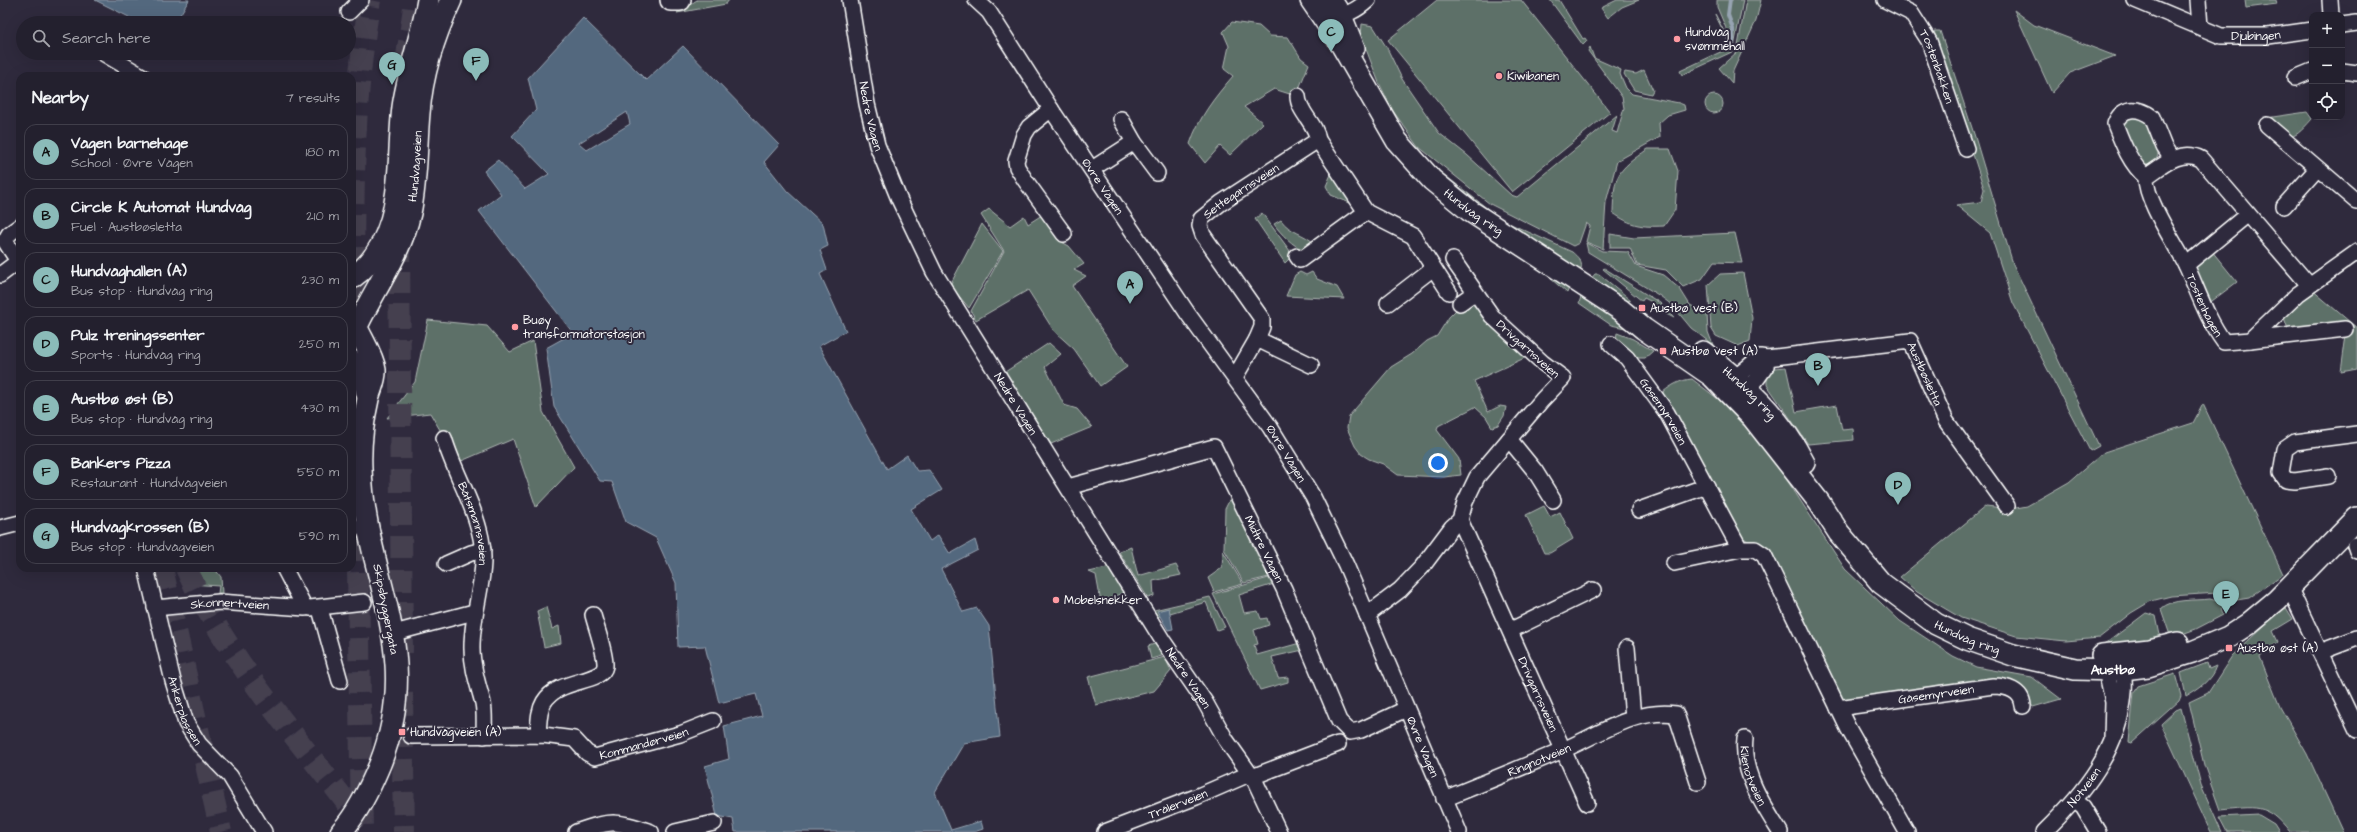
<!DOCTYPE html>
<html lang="en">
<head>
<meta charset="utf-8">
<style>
  :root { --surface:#23202e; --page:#2b2836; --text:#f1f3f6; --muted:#a3a3aa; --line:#403e4a; --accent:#8bbbb9 }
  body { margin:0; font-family:"Architects Daughter",sans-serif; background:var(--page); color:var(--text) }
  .controls { position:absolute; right:12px; top:12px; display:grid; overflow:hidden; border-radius:8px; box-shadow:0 4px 16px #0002 }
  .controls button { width:36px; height:36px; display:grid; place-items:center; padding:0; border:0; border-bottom:1px solid var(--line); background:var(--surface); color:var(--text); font:20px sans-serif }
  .you { position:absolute; left:1438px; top:463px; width:14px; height:14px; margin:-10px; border:3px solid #fff; border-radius:50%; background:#1a73e8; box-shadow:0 0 0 6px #1a73e833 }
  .badge { display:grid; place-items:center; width:26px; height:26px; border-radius:50%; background:var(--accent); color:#111; font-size:13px; font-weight:700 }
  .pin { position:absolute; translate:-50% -33px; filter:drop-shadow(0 1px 2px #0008) }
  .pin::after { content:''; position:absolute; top:21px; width:14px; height:12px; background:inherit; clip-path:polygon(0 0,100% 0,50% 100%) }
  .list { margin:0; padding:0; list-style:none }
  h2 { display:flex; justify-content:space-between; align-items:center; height:52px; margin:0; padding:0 16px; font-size:17px }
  h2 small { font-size:13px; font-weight:400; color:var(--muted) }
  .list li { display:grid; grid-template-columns:26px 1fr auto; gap:12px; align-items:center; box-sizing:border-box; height:56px; margin:0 8px 8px; padding:0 8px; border:1px solid var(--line); border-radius:12px }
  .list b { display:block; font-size:15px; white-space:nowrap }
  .list p { margin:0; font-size:13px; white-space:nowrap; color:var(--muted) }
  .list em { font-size:13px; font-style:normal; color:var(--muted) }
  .icon { flex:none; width:22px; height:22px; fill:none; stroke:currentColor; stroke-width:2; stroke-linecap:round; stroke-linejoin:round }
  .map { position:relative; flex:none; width:2357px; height:832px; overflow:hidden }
  .search { position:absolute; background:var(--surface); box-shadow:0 4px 16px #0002; left:16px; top:16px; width:340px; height:44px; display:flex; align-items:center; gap:10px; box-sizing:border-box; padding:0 14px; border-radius:22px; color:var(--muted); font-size:15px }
  .panel { position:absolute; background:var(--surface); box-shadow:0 4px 16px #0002; left:16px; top:72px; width:340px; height:500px; border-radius:12px }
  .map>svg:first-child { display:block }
  .green { fill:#5d6f67; stroke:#aeb7b3 }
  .water { fill:#52677e; stroke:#97a4b2; fill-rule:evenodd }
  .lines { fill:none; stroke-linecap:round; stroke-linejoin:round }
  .stream { stroke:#97a4b2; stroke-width:4 }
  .trunk-tunnel { stroke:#443f50; stroke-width:22; stroke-dasharray:22 11; stroke-linecap:butt }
  .minor-casing { stroke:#fff; stroke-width:18 }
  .secondary-casing { stroke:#fff; stroke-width:24 }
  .minor { stroke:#2f2a3d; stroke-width:15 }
  .secondary { stroke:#2f2a3d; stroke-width:21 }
  .poi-dot { fill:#ff9aa2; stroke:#2f2a3d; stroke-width:1.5 }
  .labels { text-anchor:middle; stroke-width:4; stroke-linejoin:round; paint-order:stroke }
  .poi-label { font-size:12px; fill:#fff; stroke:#2f2a3d; text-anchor:start }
  .street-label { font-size:12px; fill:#fff; stroke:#2f2a3d }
  .quarter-label { font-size:14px; font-weight:bold; fill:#fff; stroke:#2f2a3d }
</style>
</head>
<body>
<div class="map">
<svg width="2357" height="832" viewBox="0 0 2357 832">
  <rect width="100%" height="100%" fill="#2f2a3d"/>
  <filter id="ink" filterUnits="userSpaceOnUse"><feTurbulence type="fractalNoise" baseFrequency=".025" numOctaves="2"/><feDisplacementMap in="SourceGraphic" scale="8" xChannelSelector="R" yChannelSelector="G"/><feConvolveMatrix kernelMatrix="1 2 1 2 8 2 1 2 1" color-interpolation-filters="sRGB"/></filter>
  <g filter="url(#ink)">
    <g class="green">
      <path d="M697 0H729L726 4 677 13Z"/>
      <path d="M1437 0H1521L1610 112 1512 192 1388 40Z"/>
      <path d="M1550 0H1559L1583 39 1585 38 1587 41 1583 45Z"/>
      <path d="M1617 0H1639L1622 7 1608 18 1601 8Z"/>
      <path d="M1717 0H1743L1734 47 1717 7Z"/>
      <path d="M1746 0H1761L1756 21 1733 71 1732 83 1719 68 1737 52Z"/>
      <path d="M2245 0H2276L2277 4 2246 8Z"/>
      <path d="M2014 10 2034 25 2115 56 2070 73 2052 93Z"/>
      <path d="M1715 14 1734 51 1682 75 1680 71 1731 47Z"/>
      <path d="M1232 22 1259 26 1270 36 1288 37 1301 58 1309 64 1296 96 1274 89 1244 107 1263 123 1230 155 1220 146 1205 163 1190 144C1199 117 1214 98 1233 76L1224 69 1229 46 1223 32Z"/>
      <path d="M1362 24 1373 26 1387 48 1402 79 1439 133 1467 155 1511 195 1517 197 1617 115 1612 131 1617 133 1624 108 1622 97 1588 51 1590 47 1594 58 1621 70 1620 74 1626 88 1632 94 1679 103 1684 105 1685 110 1668 115 1659 123 1660 137 1617 161 1606 202 1603 249 1586 242 1590 226 1586 223 1579 243 1573 246 1490 204 1419 147 1393 111 1379 83 1361 36Z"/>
      <path d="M1934 31H1940L1975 137 2013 264 2099 446 2090 451 2013 303 1990 233 1956 205 1981 202 1984 189Z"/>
      <path d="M1644 70 1653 90 1651 94 1634 90 1624 74 1625 72 1636 74Z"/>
      <circle cx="1714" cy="104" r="9"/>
      <path d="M2307 112 2312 119C2289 145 2290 139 2266 118Z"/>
      <path d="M2134 116 2149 121C2154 135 2165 154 2152 165H2140L2123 126 2126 120Z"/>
      <path d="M1648 149H1670L1678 171 1675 210 1664 226C1641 227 1632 226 1613 213 1614 175 1616 171 1648 149Z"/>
      <path d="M1419 155 1502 220 1572 252C1579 258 1585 264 1579 273L1470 203Z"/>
      <path d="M1332 172 1357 206 1331 195 1326 186Z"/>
      <path d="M989 209 1010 226 1024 216 1028 224 1042 215 1058 240 1069 246 1084 264 1074 270 1086 276 1072 286 1127 367 1100 386 1074 349 1054 331 1028 290 976 320 971 311 1004 251 981 215Z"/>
      <path d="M1262 213 1293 255 1285 263 1255 219Z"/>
      <path d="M1281 220C1290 233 1304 233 1315 244L1304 250C1294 247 1280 233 1274 224Z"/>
      <path d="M982 224 1003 251 969 308 950 285Z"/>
      <path d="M1735 233 1742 263 1714 262 1702 279 1683 287 1666 270 1637 265 1630 248H1610V234L1634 238Z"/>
      <path d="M1586 243 1602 251 1628 252 1636 266 1663 275 1680 289 1690 305 1707 314 1708 332 1713 345 1691 328 1672 305 1660 296 1588 252Z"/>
      <path d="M2211 250 2237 282 2208 304 2191 268Z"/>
      <path d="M1523 254 1570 285 1567 293Z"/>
      <path d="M1604 268 1660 303 1674 318 1651 306 1652 302 1644 298 1642 301 1603 269Z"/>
      <path d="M1300 272 1306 275 1312 272 1317 279 1337 287 1344 299 1286 296 1295 275Z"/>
      <path d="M1743 273 1752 318 1750 341 1738 346 1716 336 1711 328 1708 285 1720 274Z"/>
      <path d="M1595 274H1599L1631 300 1628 301 1612 295 1590 280Z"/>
      <path d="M2311 289 2357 328V369L2341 372 2346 335 2288 329 2282 312Z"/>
      <path d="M1582 294 1630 329 1611 325 1579 303Z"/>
      <path d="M1470 304 1475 305 1529 356 1474 381 1488 412 1500 406 1506 407 1504 416 1498 425 1492 427 1486 417 1475 407 1438 426 1437 430 1459 459 1461 475 1444 477 1398 475 1383 464 1369 459 1361 454 1355 446 1347 428 1349 416 1391 367 1412 354 1427 341 1437 336 1449 317 1456 310Z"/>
      <path d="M428 320 487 326 510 352 533 341 543 412 574 467 536 507 513 439 459 462 430 413 387 418 415 382Z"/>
      <path d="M1617 333 1633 339 1653 351 1645 358H1638L1616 339Z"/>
      <path d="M1049 343 1061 354 1045 367 1064 405 1077 409 1092 427 1051 444 1005 372Z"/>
      <path d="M1786 367 1796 412 1837 405 1842 430 1853 429 1854 440 1808 444 1767 385V374L1774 368Z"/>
      <path d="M1692 379 1718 399 1753 434 1787 480 1845 569 1900 621 1953 656 1976 667 2032 677 2061 699 2033 707 2020 688 2005 679 1941 685 1840 700 1760 545 1748 541 1741 536 1664 398 1663 392C1672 385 1680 380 1692 379Z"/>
      <path d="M2203 404 2283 574 2249 598 2237 600 2218 593 2171 596 2151 601 2131 613 2099 638 2066 641 2016 636 1961 618 1917 592 1900 577 1986 506 2011 509 2027 506 2069 482 2104 452 2193 423Z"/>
      <path d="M1233 493 1273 576 1244 583 1224 549 1225 509Z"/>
      <path d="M1544 506 1550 517 1560 512 1573 539 1550 553H1544L1526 515Z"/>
      <path d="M1131 547 1138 576 1176 565 1181 575 1153 581 1154 596 1148 598 1119 552Z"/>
      <path d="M1223 551 1243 584 1214 592 1208 578 1222 568Z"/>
      <path d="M1111 567 1127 591 1099 603 1100 597 1096 575 1089 572Z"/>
      <path d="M192 568H214L221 577 222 593H218L219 586 190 584Z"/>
      <path d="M1272 577 1274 584 1239 595 1244 613 1258 611 1261 619 1267 618 1269 625 1254 630 1258 644 1254 645 1257 655 1300 643 1303 650 1272 657 1278 678 1288 677V682L1260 690 1213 594Z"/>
      <path d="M1210 597 1225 627 1217 630 1206 602 1157 617 1154 610Z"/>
      <path d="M2210 599 2228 604 2221 609 2223 615 2196 629 2171 638 2161 609C2171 598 2196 601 2210 599Z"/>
      <path d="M2285 606 2293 619 2273 631 2278 642 2260 657 2280 707 2307 754 2343 832H2290C2267 802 2255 807 2220 810L2204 765 2189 702 2208 693 2232 656Z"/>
      <path d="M546 607 552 629 559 626 561 643 544 647 537 611Z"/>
      <path d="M2146 613 2156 616 2161 640 2099 646 2109 641Z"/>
      <path d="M1158 643 1165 655 1151 659 1148 646Z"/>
      <path d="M1165 657 1171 671 1154 691 1096 705 1088 677Z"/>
      <path d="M2207 663 2209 669 2216 666C2211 681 2199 688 2186 696L2181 673Z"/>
      <path d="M2175 674 2181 696 2179 701 2132 743 2129 742 2134 692 2138 686Z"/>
      <path d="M2181 708 2201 785 2222 832H2211L2161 724 2176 710Z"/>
      <path d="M2259 815 2274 824 2279 832H2227L2219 817Z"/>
    </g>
    <g class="water">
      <path d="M95 0H189L175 23H141Z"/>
      <path d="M583 18 646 80 683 46 779 145 764 162 787 191 823 224 828 246 820 250 827 270 820 274 846 331 819 346 887 469 907 455 917 471 929 470 942 490 911 509 930 541 938 535 950 554 975 540 978 550 941 569 963 612 977 608 989 626 1000 737 964 743 935 792 951 830 981 821 983 829 974 832H735L733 819 717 816 705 766 729 759 724 726 762 716 756 694 719 703 705 646 678 647 676 583 656 538 626 522 612 482 600 481 554 407 546 348 573 333 479 211 501 194 484 171 498 160 525 189 549 174 512 136 536 110 528 78ZM627 112 630 124 587 150 579 143Z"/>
      <path d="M1169 608 1173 629 1168 630 1157 611Z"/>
    </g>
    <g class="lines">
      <path class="stream" d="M1730 0 1728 15 1733 29V43"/>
      <g class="trunk-tunnel">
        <path d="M406 63 415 0"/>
        <path d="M399 239 402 653"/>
        <path d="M357 434C355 290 345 142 370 0"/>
        <path d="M357 506 362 832"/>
        <path d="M162 568 221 832"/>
        <path d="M186 568C229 663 301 742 364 825"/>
        <path d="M402 693 404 832"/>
      </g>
      <defs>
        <g id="minor">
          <path id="s1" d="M850 0 867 104 877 145 899 199 934 272 1163 641 1205 702 1226 740 1255 781 1279 832"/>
          <path id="s2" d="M976 0 989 12 1051 109 1188 314 1270 427 1313 497 1346 565 1459 832"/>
          <path id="s3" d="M1885 0 1911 13 1929 41 1966 149"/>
          <path id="s4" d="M2135 0 2221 36H2268L2312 30"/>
          <path d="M2198 0 2200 27"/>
          <path d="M2330 0 2331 15"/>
          <path d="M349 12 361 0"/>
          <path d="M1331 15C1347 16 1357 10 1368 0"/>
          <path d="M2342 25 2357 23"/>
          <path d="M103 53 142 76"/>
          <path d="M2342 71 2357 73"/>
          <path d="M2295 78 2312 71"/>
          <path d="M1298 96C1298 112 1316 123 1318 140L1366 212 1413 236 1449 292"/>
          <path d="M1051 109 1029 127 1024 135 1016 161 1017 167 1025 180 1064 234"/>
          <path d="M1121 119 1134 142 1157 173"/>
          <path d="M2267 125 2357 202"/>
          <path d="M1092 169 1134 142"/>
          <path d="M2146 177C2130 164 2122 142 2115 124 2122 106 2138 107 2152 117L2164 147 2172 159"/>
          <path d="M2284 206 2317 169"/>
          <path d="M1297 256 1300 260 1366 212"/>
          <path d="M18 261 5 241 9 234 20 226"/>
          <path d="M2186 265 2248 214"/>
          <path d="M0 275 20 260"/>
          <path id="s5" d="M2309 285 2201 159C2181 148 2162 166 2146 177 2145 200 2175 243 2186 265 2198 291 2207 319 2224 342L2250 340 2298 294 2357 252"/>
          <path d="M1388 303 1432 269"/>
          <path d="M1460 303 1474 293"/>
          <path id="s6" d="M1257 339 1262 327V319L1203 235 1200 226 1201 219 1221 203 1318 140"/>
          <path d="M2250 340 2345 329"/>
          <path id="s7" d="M1611 344 1627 358 1667 413 1740 549H1755L1764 555 1848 728 1907 832"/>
          <path d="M1760 357 1767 358 1766 366 1749 390 1730 394 1736 377Z"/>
          <path id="s8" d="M1767 358 1910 341 1946 421 2007 506"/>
          <path d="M1235 377 1257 339 1311 365"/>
          <path id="s9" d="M444 438C454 472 474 503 481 538 489 573 471 612 472 649 472 668 478 684 483 703 485 713 484 725 484 736"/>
          <path d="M1509 439 1535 471 1553 500"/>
          <path d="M2328 476 2295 481 2286 480 2281 473 2285 449 2295 442 2357 434"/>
          <path id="s10" d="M1068 487 1214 447 1284 589 1339 721 1350 732 1361 730 1406 709"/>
          <path d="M1639 510 1707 486"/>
          <path id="s11" d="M1460 520 1587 803"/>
          <path d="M352 527 353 530"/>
          <path d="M0 528 20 523"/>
          <path d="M2355 545 2357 551"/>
          <path d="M1674 563 1740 549"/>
          <path d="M446 564 471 553 483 550"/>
          <path id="s12" d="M146 568 173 681 186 723 199 744 230 776 264 832"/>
          <path d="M2289 587 2357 730"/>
          <path id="s13" d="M155 608 219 602 305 608 284 568"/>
          <path d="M310 608 364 602"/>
          <path d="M320 609 340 681"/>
          <path d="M1367 615 1400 590 1422 567 1452 527 1460 520 1465 502 1477 477 1542 400 1563 378 1543 363 1492 316 1453 260"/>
          <path d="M1511 630 1593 590"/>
          <path d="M394 633 474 612"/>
          <path d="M1627 648 1633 718"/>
          <path d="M2320 652 2357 638"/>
          <path id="s14" d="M1838 708 1993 686C2006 686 2022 690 2023 706"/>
          <path d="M538 735C539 724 538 712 544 702 558 678 602 684 605 666 606 654 596 627 593 615"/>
          <path id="s15" d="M411 736 543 735 574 739 587 753 595 757 680 734 713 721"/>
          <path id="s16" d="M1745 739C1741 772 1763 805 1780 832"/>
          <path d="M1252 777 1338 744"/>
          <path id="s17" d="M1444 799C1484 783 1523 767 1563 750 1598 735 1636 708 1676 714L1698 782"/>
          <path d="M2075 801 2083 807 2098 832"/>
          <path d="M576 832C612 820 614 820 651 832"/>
          <path d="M675 832 714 823"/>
          <path id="s18" d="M1105 832 1196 797 1249 774"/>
          <path id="s19" d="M2044 832C2084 793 2120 749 2124 692 2125 679 2124 664 2114 655L2106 670 2113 701 2112 737"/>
        </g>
        <g id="secondary">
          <path d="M671 0H680"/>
          <path id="s20" d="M1311 0 1341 44 1397 141 1432 180 1470 211 1621 310 1644 329 1712 376 1753 418 1819 502 1839 533 1881 583 1936 624 1967 639 2013 655 2075 669 2115 670 2148 666 2192 652 2228 637 2248 624 2277 600 2357 518"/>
          <path d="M1331 0 1341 16 1354 48"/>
          <path d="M352 278C407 239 396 166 403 107 408 71 422 36 428 0"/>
          <path id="s21" d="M358 324C376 287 401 253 410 213 417 180 416 146 419 113 422 75 435 34 451 0"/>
          <path id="s22" d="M1703 352C1743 383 1781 417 1804 463"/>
          <path d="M352 361 362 373 367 394"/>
          <path d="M2102 655 2150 650 2178 643"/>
          <path d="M341 832C358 813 370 788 380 764 425 649 364 578 361 468 360 446 363 421 368 399 370 390 376 380 375 370 373 356 363 341 357 328"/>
        </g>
      </defs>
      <use href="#minor" class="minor-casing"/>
      <use href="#secondary" class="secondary-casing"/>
      <use href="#minor" class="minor"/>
      <use href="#secondary" class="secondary"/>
    </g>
  </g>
  <g class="poi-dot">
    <circle cx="1677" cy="39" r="4"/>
    <circle cx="1499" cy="76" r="4"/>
    <rect x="1638" y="304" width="8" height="8" rx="2"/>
    <circle cx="515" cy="327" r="4"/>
    <rect x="1659" y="347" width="8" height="8" rx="2"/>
    <circle cx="1056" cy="600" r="4"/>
    <rect x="2225" y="644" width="8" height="8" rx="2"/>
    <rect x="398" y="728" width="8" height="8" rx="2"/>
  </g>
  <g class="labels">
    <g class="poi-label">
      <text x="1685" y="36">Hundvåg<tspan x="1685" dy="14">svømmehall</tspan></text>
      <text x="1507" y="80">Kiwibanen</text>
      <text x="1650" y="312">Austbø vest (B)</text>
      <text x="523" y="324">Buøy<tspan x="523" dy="14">transformatorstasjon</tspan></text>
      <text x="1671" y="355">Austbø vest (A)</text>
      <text x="1064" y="604">Mobelsnekker</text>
      <text x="2237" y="652">Austbø øst (A)</text>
      <text x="410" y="736">Hundvågveien (A)</text>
    </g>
    <g class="street-label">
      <text dy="4" stroke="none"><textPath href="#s4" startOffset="128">Djubingen</textPath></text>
      <text dy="4" stroke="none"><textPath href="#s3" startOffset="89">Tostenbakken</textPath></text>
      <text dy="4" stroke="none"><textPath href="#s1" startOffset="118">Nedre Vågen</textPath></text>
      <text dy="4" stroke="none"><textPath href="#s21" startOffset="170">Hundvågveien</textPath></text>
      <text dy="4" stroke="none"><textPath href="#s2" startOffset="226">Øvre Vågen</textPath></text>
      <text dy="4" stroke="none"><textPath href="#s6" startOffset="189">Settegarnsveien</textPath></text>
      <text dy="4" stroke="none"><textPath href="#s20" startOffset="270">Hundvåg ring</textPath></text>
      <text dy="4" stroke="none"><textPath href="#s5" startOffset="369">Tostenhagen</textPath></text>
      <text transform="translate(1528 349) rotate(42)" y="4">Drivgarnsveien</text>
      <text dy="4" stroke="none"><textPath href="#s8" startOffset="180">Austbøsletta</textPath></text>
      <text dy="4" stroke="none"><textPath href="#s22" startOffset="62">Hundvåg ring</textPath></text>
      <text dy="4" stroke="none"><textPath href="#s1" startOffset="442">Nedre Vågen</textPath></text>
      <text dy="4" stroke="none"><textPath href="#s7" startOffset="86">Gåsemyrveien</textPath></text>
      <text dy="4" stroke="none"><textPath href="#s2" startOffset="550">Øvre Vågen</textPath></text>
      <text dy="4" stroke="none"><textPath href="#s9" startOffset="91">Båtsmannsveien</textPath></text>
      <text dy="4" stroke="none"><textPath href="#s10" startOffset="265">Midtre Vågen</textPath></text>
      <text dy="4" stroke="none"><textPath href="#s13" startOffset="75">Skonnertveien</textPath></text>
      <text transform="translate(386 609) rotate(79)" y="4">Skipsbyggergata</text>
      <text dy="4" stroke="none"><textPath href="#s20" startOffset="930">Hundvåg ring</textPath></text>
      <text dy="4" stroke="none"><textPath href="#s1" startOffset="766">Nedre Vågen</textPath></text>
      <text dy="4" stroke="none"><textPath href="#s14" startOffset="99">Gåsemyrveien</textPath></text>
      <text dy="4" stroke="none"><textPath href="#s11" startOffset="191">Drivgarnsveien</textPath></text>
      <text dy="4" stroke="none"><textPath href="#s12" startOffset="148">Ankerplassen</textPath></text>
      <text dy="4" stroke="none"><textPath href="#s15" startOffset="242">Kommandørveien</textPath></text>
      <text dy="4" stroke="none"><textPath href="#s2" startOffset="874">Øvre Vågen</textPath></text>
      <text dy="4" stroke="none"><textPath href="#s17" startOffset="103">Ringnotveien</textPath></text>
      <text dy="4" stroke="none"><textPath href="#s16" startOffset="38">Kilenotveien</textPath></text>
      <text dy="4" stroke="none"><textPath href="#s19" startOffset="60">Notveien</textPath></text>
      <text dy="4" stroke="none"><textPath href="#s18" startOffset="78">Trålerveien</textPath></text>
    </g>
    <g class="quarter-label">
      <text x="2113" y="674">Austbø</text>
    </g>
  </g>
</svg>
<div class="controls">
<button>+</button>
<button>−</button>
<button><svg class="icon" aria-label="locate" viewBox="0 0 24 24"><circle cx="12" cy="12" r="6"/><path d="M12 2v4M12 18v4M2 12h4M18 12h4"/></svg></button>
</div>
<div class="you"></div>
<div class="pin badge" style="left:1130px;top:304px">A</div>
<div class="pin badge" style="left:1818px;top:386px">B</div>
<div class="pin badge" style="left:1331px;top:52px">C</div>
<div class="pin badge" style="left:1898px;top:505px">D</div>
<div class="pin badge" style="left:2226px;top:614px">E</div>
<div class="pin badge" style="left:476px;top:81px">F</div>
<div class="pin badge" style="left:392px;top:85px">G</div>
<div class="search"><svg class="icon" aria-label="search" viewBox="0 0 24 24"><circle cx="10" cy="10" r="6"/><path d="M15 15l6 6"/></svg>Search here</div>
<section class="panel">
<h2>Nearby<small>7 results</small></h2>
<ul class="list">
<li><span class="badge">A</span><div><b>Vågen barnehage</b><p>School · Øvre Vågen</p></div><em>180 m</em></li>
<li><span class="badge">B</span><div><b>Circle K Automat Hundvåg</b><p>Fuel · Austbøsletta</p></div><em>210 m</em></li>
<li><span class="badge">C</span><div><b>Hundvåghallen (A)</b><p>Bus stop · Hundvåg ring</p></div><em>230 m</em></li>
<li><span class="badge">D</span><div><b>Pulz treningssenter</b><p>Sports · Hundvåg ring</p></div><em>250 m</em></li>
<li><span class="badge">E</span><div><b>Austbø øst (B)</b><p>Bus stop · Hundvåg ring</p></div><em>430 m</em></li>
<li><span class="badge">F</span><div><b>Bankers Pizza</b><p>Restaurant · Hundvågveien</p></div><em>550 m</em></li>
<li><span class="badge">G</span><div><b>Hundvågkrossen (B)</b><p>Bus stop · Hundvågveien</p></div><em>590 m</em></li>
</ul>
</section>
</div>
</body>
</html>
